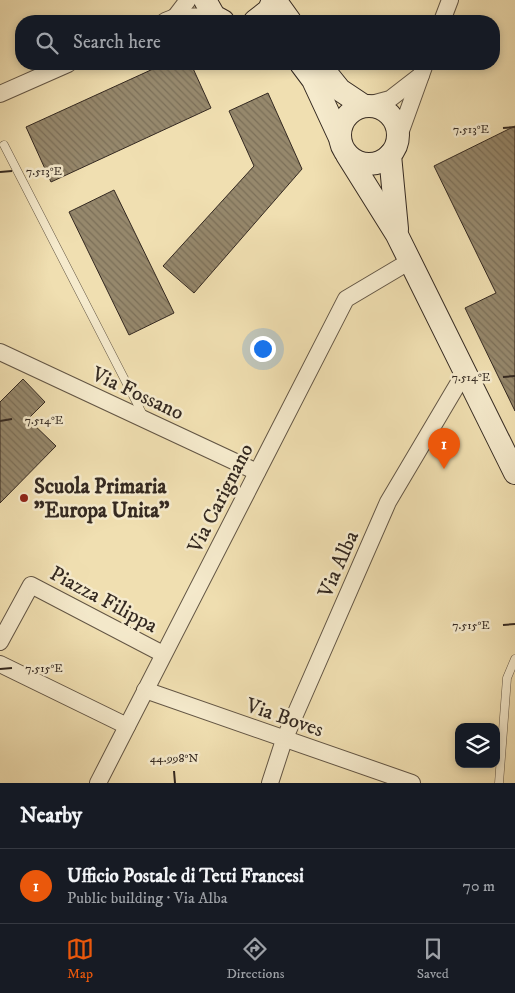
<!DOCTYPE html>
<html lang="en">
<head>
<meta charset="utf-8">
<style>
  :root { --surface:#171b24; --page:#20242c; --text:#f1f3f6; --muted:#9ea1a6; --line:#363941; --accent:#ea580c }
  body { margin:0; font-family:"IM FELL DW Pica",serif; background:var(--page); color:var(--text) }
  .controls { position:absolute; right:15px; bottom:15px; display:grid; overflow:hidden; border-radius:10px; box-shadow:0 2px 8px #0003 }
  .controls button { width:45px; height:45px; display:grid; place-items:center; padding:0; border:0; border-bottom:1px solid var(--line); background:var(--surface); color:var(--text); font:25px sans-serif }
  .you { position:absolute; left:262px; top:348px; width:18px; height:18px; margin:-12px; border:4px solid #fff; border-radius:50%; background:#1a73e8; box-shadow:0 0 0 8px #1a73e833 }
  .badge { display:grid; place-items:center; width:32px; height:32px; border-radius:50%; background:var(--accent); color:#fff; font-size:16px; font-weight:700 }
  .pin { position:absolute; translate:-50% -41px; filter:drop-shadow(0 1px 2px #0008) }
  .pin::after { content:''; position:absolute; top:26px; width:18px; height:15px; background:inherit; clip-path:polygon(0 0,100% 0,50% 100%) }
  .list { margin:0; padding:0; list-style:none }
  h2 { display:flex; justify-content:space-between; align-items:center; height:65px; margin:0; padding:0 20px; font-size:21px }
  h2 small { font-size:16px; font-weight:400; color:var(--muted) }
  .list li { display:grid; grid-template-columns:32px 1fr auto; gap:15px; align-items:center; box-sizing:border-box; height:75px; padding:0 20px; border-top:1px solid var(--line) }
  .list b { display:block; font-size:19px; white-space:nowrap }
  .list p { margin:0; font-size:16px; white-space:nowrap; color:var(--muted) }
  .list em { font-size:16px; font-style:normal; color:var(--muted) }
  .icon { flex:none; width:28px; height:28px; fill:none; stroke:currentColor; stroke-width:2; stroke-linecap:round; stroke-linejoin:round }
  .map { position:relative; flex:none; width:515px; height:783px; overflow:hidden }
  .search { position:absolute; background:var(--surface); box-shadow:0 2px 8px #0003; left:15px; right:15px; top:15px; height:55px; display:flex; align-items:center; gap:12px; box-sizing:border-box; padding:0 18px; border-radius:20px; color:var(--muted); font-size:19px }
  .sheet { height:140px; background:var(--surface) }
  nav { display:flex; justify-content:space-around; align-items:center; box-sizing:border-box; height:70px; border-top:1px solid var(--line); background:var(--surface); font-size:14px; color:var(--muted) }
  nav a { display:grid; justify-items:center; gap:2px }
  nav .on { color:var(--accent) }
  .map>svg:first-child { display:block }
  .building { fill:url(#building-back-hatch); stroke:#342921 }
  .lines { fill:none; stroke-linecap:round; stroke-linejoin:round }
  .lane-casing { stroke:#635645; stroke-width:9 }
  .street-casing { stroke:#635645; stroke-width:18 }
  .secondary-casing { stroke:#342921; stroke-width:24 }
  .lane { stroke:#f5eacc; stroke-width:8 }
  .street { stroke:#f5eacc; stroke-width:16 }
  .secondary { stroke:#f5eacc; stroke-width:22 }
  .ticks { fill:none; stroke:#342921; stroke-width:2 }
  .poi-dot { fill:#8f2418; stroke:#f5eacc; stroke-width:2 }
  .labels { text-anchor:middle; stroke-width:5; stroke-linejoin:round; paint-order:stroke }
  .street-label { font-size:21px; fill:#342921; stroke:#f5eacc }
  .poi-label { font-size:21px; font-weight:bold; fill:#342921; stroke:#f5eacc; text-anchor:start }
  .ticks-label { font-size:12px; text-anchor:middle; fill:#342921; stroke:#f5eacc; stroke-width:5; stroke-linejoin:round; paint-order:stroke }
</style>
</head>
<body>
<div class="map">
<svg width="515" height="783" viewBox="0 0 515 783">
  <defs>
    <pattern id="building-back-hatch" width="6" height="6" patternUnits="userSpaceOnUse" patternTransform="scale(1.25)"><rect width="6" height="6" fill="#96886c"/><path d="M-1 5l2 2M0 0l6 6M5-1l2 2" fill="none" stroke="#7b6f58"/></pattern>
  </defs>
  <rect width="100%" height="100%" fill="#f0dfb1"/>
  <filter id="stains"><feTurbulence type="fractalNoise" baseFrequency=".004" numOctaves="4"/><feColorMatrix values="0 0 0 0 .2 0 0 0 0 .09 0 0 0 0 .02 0 0 0 .5 -.17"/></filter>
  <radialGradient id="worn" r=".72"><stop offset=".6" stop-color="#630" stop-opacity="0"/><stop offset="1" stop-color="#630" stop-opacity=".3"/></radialGradient>
  <g class="building">
    <path d="M164 64H191L211 108 51 182 26 127Z"/>
    <path d="M268 93 302 169 194 293 163 266 254 166 229 111Z"/>
    <path d="M515 126V411L465 308 496 293 434 166Z"/>
    <path d="M114 190 174 313 129 335 69 212Z"/>
    <path d="M23 379 45 402 28 419 56 446 0 503V402Z"/>
  </g>
  <g class="lines">
    <defs>
      <g id="lane">
        <path d="M4 145 144 417"/>
        <path d="M499 783 507 678 515 659"/>
      </g>
      <g id="street">
        <path d="M175 17 188 0"/>
        <path d="M165 21 175 17 214 16"/>
        <path d="M442 21 450 0"/>
        <path d="M0 94 68 64"/>
        <path d="M364 106 390 99 421 75"/>
        <path d="M398 139 425 64"/>
        <path d="M0 352 257 472"/>
        <path d="M0 642 31 585 163 654"/>
        <path d="M0 664 127 726"/>
        <path d="M145 690 412 783"/>
        <path d="M98 783 346 299 410 261"/>
        <path d="M270 783 284 740 388 502 465 372"/>
      </g>
      <g id="secondary">
        <path d="M205 0 214 16 223 21"/>
        <path d="M275 0 290 21"/>
        <path d="M255 21 269 10 273 0"/>
        <path d="M301 64 313 80 339 136"/>
        <path d="M319 64 340 90 364 106"/>
        <circle cx="369" cy="135" r="29"/>
        <path d="M347 155 397 235 515 473"/>
        <path d="M390 155 397 229"/>
      </g>
    </defs>
    <use href="#lane" class="lane-casing"/>
    <use href="#street" class="street-casing"/>
    <use href="#secondary" class="secondary-casing"/>
    <use href="#lane" class="lane"/>
    <use href="#street" class="street"/>
    <use href="#secondary" class="secondary"/>
  </g>
  <path class="ticks" d="M503 128 515 127M0 172 12 171M503 377 515 376M0 421 12 419M503 625 515 624M0 669 12 668M174 771 175 783"/>
  <circle class="poi-dot" cx="24" cy="498" r="5"/>
  <g class="labels">
    <g class="street-label">
      <text transform="translate(138 393) rotate(25)" y="7">Via Fossano</text>
      <text transform="translate(220 498) rotate(-63)" y="7">Via Carignano</text>
      <text transform="translate(338 564) rotate(-66)" y="7">Via Alba</text>
      <text transform="translate(104 599) rotate(28)" y="7">Piazza Filippa</text>
      <text transform="translate(285 717) rotate(19)" y="7">Via Boves</text>
    </g>
    <g class="poi-label">
      <text x="34" y="493">Scuola Primaria<tspan x="34" dy="24">"Europa Unita"</tspan></text>
    </g>
  </g>
  <g class="ticks-label">
    <text x="471" y="133">7.513°E</text>
    <text x="44" y="175">7.513°E</text>
    <text x="471" y="381">7.514°E</text>
    <text x="44" y="424">7.514°E</text>
    <text x="471" y="629">7.515°E</text>
    <text x="44" y="672">7.515°E</text>
    <text x="174" y="762">44.998°N</text>
  </g>
  <rect width="100%" height="100%" filter="url(#stains)"/>
  <rect width="100%" height="100%" fill="url(#worn)"/>
</svg>
<div class="controls">
<button><svg class="icon" aria-label="layers" viewBox="0 0 24 24"><path d="M12 4l9 5-9 5-9-5zM3 14l9 5 9-5"/></svg></button>
</div>
<div class="you"></div>
<div class="pin badge" style="left:444px;top:469px">1</div>
<div class="search"><svg class="icon" aria-label="search" viewBox="0 0 24 24"><circle cx="10" cy="10" r="6"/><path d="M15 15l6 6"/></svg>Search here</div>
</div>
<section class="sheet">
<h2>Nearby<small></small></h2>
<ul class="list">
<li><span class="badge">1</span><div><b>Ufficio Postale di Tetti Francesi</b><p>Public building · Via Alba</p></div><em>70 m</em></li>
</ul>
</section>
<nav>
<a class="on"><svg class="icon" aria-label="map" viewBox="0 0 24 24"><path d="M3 6l6-2 6 2 6-2v14l-6 2-6-2-6 2zM9 4v14M15 6v14"/></svg>Map</a>
<a><svg class="icon" aria-label="directions" viewBox="0 0 24 24"><path d="M12 3l9 9-9 9-9-9zM9 14v-3h6M13 9l2 2-2 2"/></svg>Directions</a>
<a><svg class="icon" aria-label="saved" viewBox="0 0 24 24"><path d="M7 4h10v16l-5-4-5 4z"/></svg>Saved</a>
</nav>
</body>
</html>
